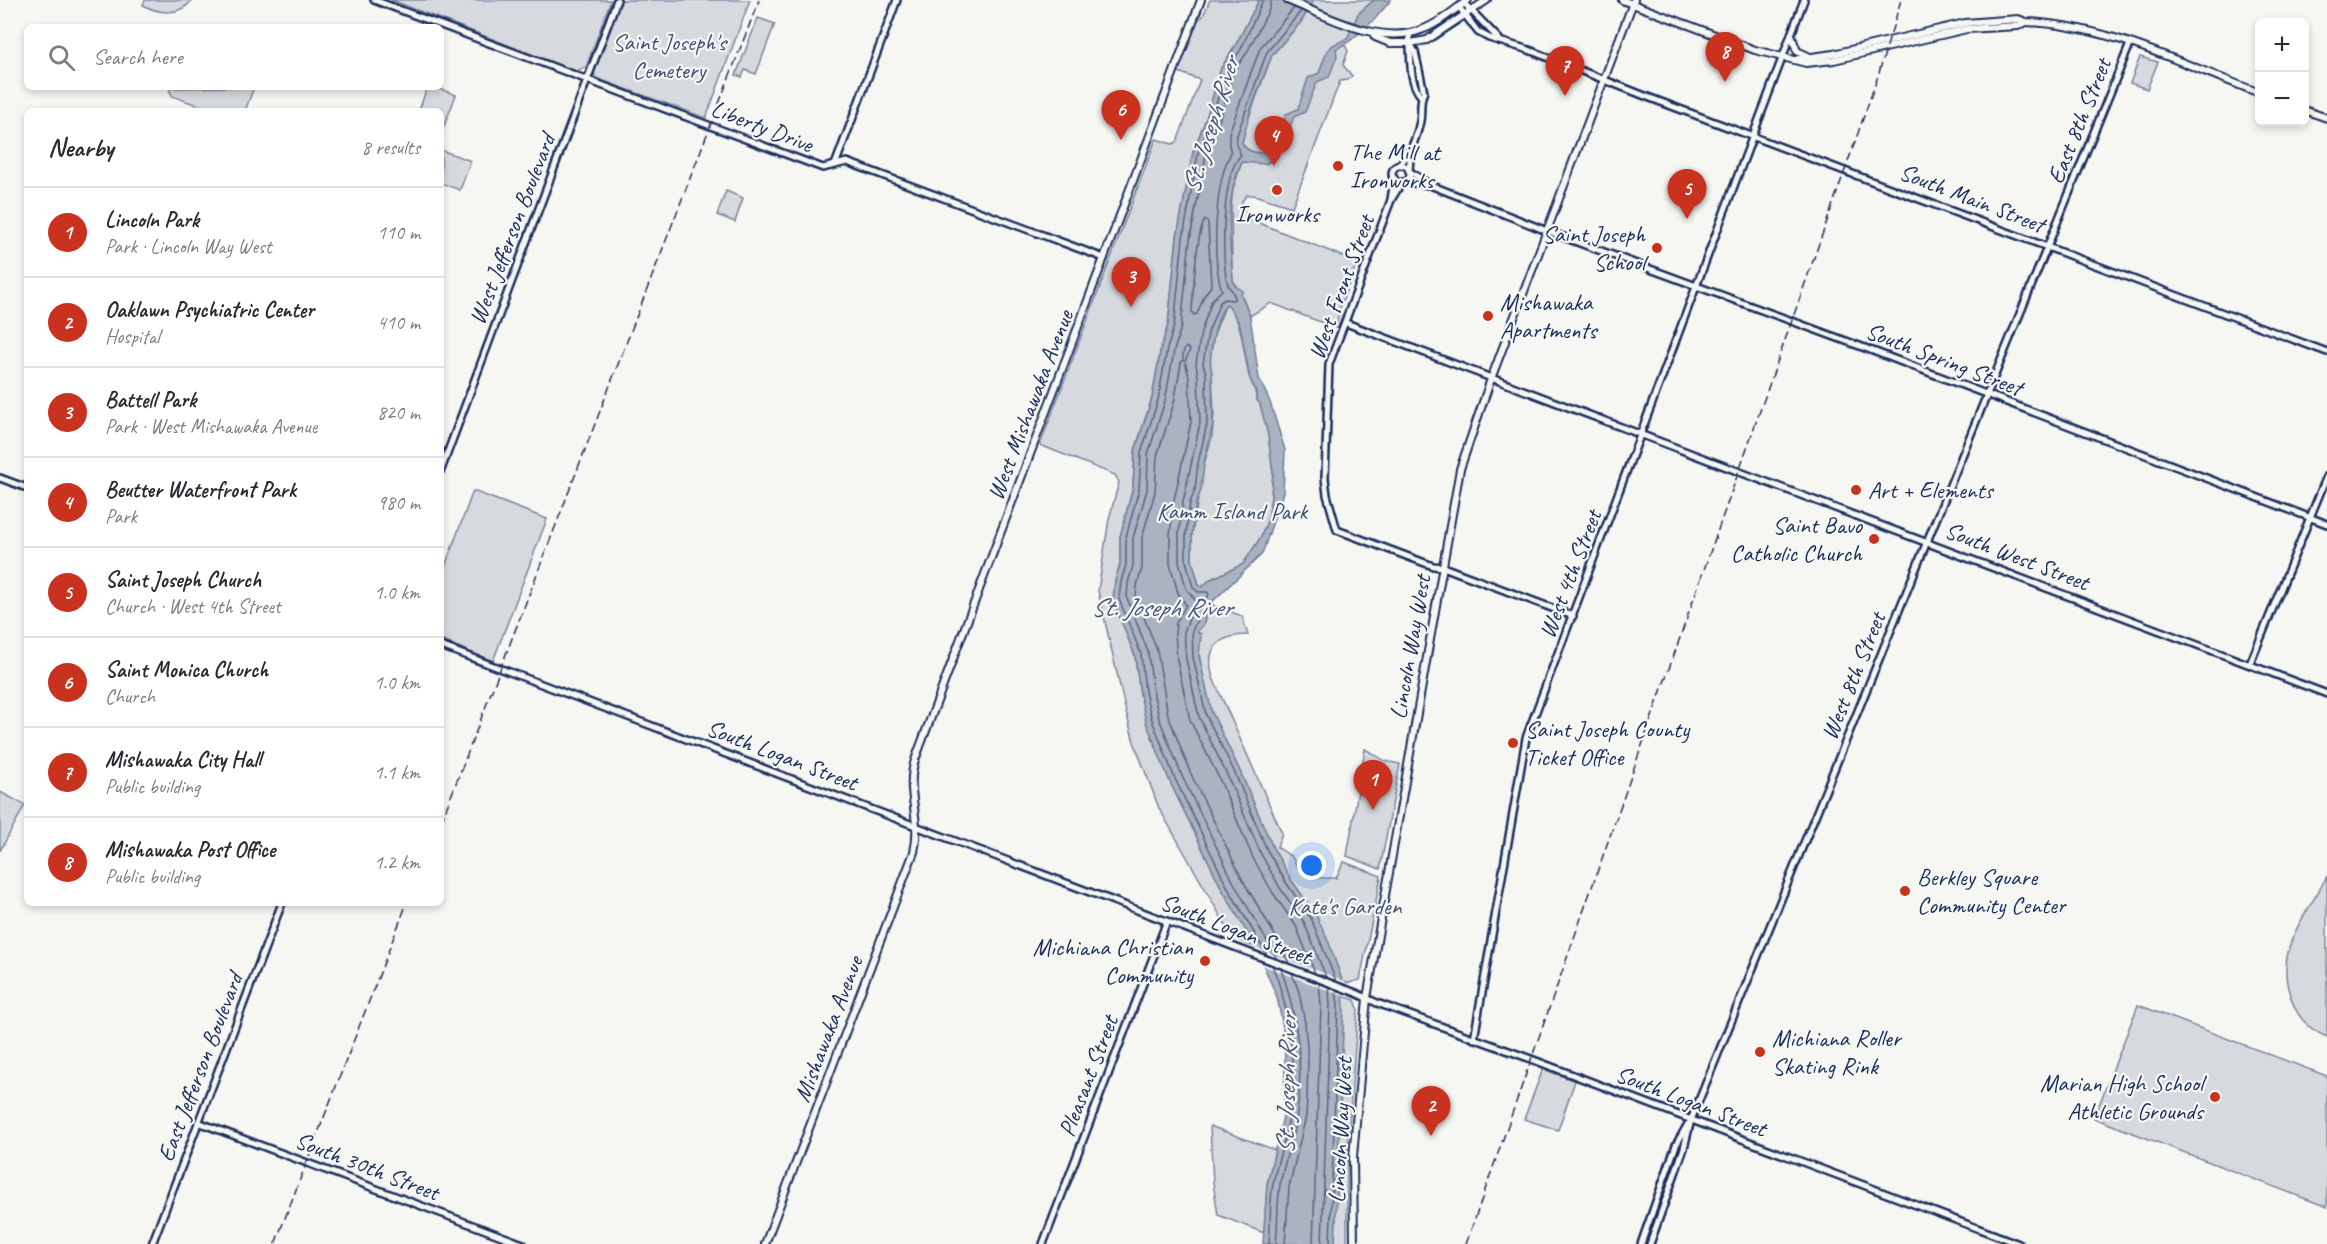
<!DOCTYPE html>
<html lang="en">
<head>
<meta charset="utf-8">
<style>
  :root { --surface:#fff; --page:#f2f2f3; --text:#2b2b33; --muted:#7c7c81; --line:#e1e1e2; --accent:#c8321e }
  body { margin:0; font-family:Caveat,sans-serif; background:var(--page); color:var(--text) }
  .controls { position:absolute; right:18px; top:18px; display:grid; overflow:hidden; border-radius:9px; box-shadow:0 3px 9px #0003 }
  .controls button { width:54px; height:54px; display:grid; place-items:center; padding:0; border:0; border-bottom:2px solid var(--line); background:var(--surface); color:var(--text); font:30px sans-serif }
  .you { position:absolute; left:1312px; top:866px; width:21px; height:21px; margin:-15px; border:4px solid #fff; border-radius:50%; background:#1a73e8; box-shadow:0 0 0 9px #1a73e833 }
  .badge { display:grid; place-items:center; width:39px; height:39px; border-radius:50%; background:var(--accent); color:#fff; font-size:20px; font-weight:700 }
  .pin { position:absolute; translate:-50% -50px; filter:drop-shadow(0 2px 3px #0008) }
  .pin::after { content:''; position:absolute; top:32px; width:21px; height:18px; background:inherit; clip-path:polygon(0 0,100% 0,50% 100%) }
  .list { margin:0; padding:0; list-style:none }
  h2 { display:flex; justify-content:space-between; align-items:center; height:78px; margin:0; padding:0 24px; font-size:26px }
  h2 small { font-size:20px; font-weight:400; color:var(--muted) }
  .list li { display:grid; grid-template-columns:39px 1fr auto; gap:18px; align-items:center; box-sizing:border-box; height:90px; padding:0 24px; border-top:2px solid var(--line) }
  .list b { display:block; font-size:22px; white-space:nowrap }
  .list p { margin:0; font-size:20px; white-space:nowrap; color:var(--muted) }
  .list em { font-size:20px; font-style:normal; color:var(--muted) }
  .icon { flex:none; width:33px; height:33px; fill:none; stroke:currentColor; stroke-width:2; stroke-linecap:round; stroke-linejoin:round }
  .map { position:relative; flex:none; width:2327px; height:1244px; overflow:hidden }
  .search { position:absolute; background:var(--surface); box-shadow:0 3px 9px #0003; left:24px; top:24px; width:420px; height:66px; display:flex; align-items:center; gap:15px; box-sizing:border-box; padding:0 21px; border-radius:9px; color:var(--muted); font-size:22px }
  .panel { position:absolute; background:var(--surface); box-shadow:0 3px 9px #0003; left:24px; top:108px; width:420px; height:798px; border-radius:9px }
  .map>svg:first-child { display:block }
  .green { fill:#d6d9dd; stroke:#78849e; stroke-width:1.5 }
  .water { fill:#abb2c0; stroke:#717e99; stroke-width:1.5; fill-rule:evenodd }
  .pier { fill:#f6f6f2 }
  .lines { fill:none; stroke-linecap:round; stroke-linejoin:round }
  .shore { stroke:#556385; stroke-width:1.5 }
  .minor-casing { stroke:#1b2f5e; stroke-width:10 }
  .major-casing { stroke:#1b2f5e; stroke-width:10 }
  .minor { stroke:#f6f6f2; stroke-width:5 }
  .major { stroke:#f6f6f2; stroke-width:6 }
  .rail { stroke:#1b2f5e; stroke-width:1.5; stroke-dasharray:9 4.5; stroke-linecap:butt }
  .poi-dot { fill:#c8321e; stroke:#f6f6f2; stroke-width:2 }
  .labels { text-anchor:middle; stroke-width:4.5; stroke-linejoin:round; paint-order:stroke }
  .park-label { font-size:24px; fill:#405177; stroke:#f6f6f2 }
  .street-label { font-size:24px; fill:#1b2f5e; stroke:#f6f6f2 }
  .poi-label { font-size:24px; fill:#1b2f5e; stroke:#f6f6f2; text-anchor:start }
  .water-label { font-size:26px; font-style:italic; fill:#46567b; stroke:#f6f6f2 }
</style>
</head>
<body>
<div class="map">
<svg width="2327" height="1244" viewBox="0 0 2327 1244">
  <rect width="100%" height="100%" fill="#f6f6f2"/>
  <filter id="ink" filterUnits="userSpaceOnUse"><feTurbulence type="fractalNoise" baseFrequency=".0167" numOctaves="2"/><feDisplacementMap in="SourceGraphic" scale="12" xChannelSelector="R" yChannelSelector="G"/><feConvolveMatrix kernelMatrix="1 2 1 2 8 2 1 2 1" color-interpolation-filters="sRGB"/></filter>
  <g filter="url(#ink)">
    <g class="green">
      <path d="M145 0H192C180 16 159 14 143 5Z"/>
      <path d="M391 0H611L586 67 576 71Z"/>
      <path d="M621 0H750L706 118 596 78 594 73Z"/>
      <path d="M1210 0H1259L1234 48 1221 68 1207 116 1193 152 1177 237 1168 325 1161 347 1152 398 1135 451 1133 487 1120 537V564L1115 581 1113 600 1135 656 1140 694 1170 782 1222 889 1256 948 1233 938 1159 808 1134 742 1125 708 1098 591 1109 519 1119 482 1115 475 1040 445 1156 139 1172 144 1177 142 1200 80 1176 71 1198 20 1203 16Z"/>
      <path d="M1314 0H1374L1358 14 1350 35 1343 41 1348 51 1343 65 1352 76 1347 80 1340 81 1292 207 1254 195H1247L1242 201V209L1248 214 1249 219 1357 262 1340 308 1336 328 1271 303 1250 316 1233 280 1232 270 1231 207 1233 189 1242 162V136L1272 55 1301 22Z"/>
      <path d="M758 18 775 24 774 26 756 74 745 70 742 77 736 75Z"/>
      <path d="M2140 57 2158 62 2147 89 2130 83Z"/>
      <path d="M254 87 245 111H214L172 96 169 88Z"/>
      <path d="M427 87H435L456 95 441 134V111H419Z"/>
      <path d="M441 150 471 161 460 190 441 183Z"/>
      <path d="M726 191 743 198 735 222 717 215Z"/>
      <path d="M1226 304 1229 306C1244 327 1243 351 1249 376 1252 385 1256 389 1256 399L1260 403 1268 435 1273 473 1269 516 1261 537 1243 565 1211 579 1202 587 1199 585 1192 560V534L1204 464 1212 437 1214 413 1212 373 1209 365 1214 334Z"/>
      <path d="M473 491 547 519 493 661 441 640V577Z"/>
      <path d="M1210 604 1242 616 1248 635C1219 635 1204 648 1213 678L1282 833 1277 847 1292 857 1297 866 1313 878H1336L1344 862 1381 876 1360 980 1349 983 1342 980 1316 915 1292 881 1273 848 1239 769 1212 713 1204 687 1196 632 1203 625Z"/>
      <path d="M1365 749 1385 761 1400 764 1380 869 1347 856Z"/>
      <path d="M0 792 25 805 0 851Z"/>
      <path d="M2327 876V1037C2310 1030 2298 1018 2292 1001 2272 949 2305 919 2327 876Z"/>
      <path d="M1343 996 1355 1000 1358 1008 1347 1154V1244H1335Z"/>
      <path d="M2138 1005 2327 1076V1207L2094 1118Z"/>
      <path d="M1543 1069 1575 1081 1558 1130 1524 1119Z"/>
      <path d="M1210 1126 1275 1150 1267 1184 1264 1233 1218 1215 1213 1182Z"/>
    </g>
    <path class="water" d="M1259 0H1314L1301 22 1272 55 1251 109 1242 143C1249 155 1262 154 1274 150L1278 136 1281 135 1280 131 1286 114 1298 109 1308 78 1319 73 1327 51 1333 45 1347 39 1358 14 1374 0H1391L1374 20 1350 41 1336 49 1337 56 1329 77 1317 82 1305 112 1294 117 1277 158 1265 164 1242 162C1224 197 1230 243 1233 280L1235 286 1243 291 1241 294 1250 316 1259 378 1270 402 1285 450 1283 492 1262 554 1210 604 1203 625 1197 632 1201 634 1199 656 1212 713 1239 769 1273 848 1292 881 1316 915 1329 943 1342 980 1344 1005 1335 1244H1263L1267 1184 1284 1112 1285 1060 1283 1027 1277 997 1256 948 1222 889 1170 782 1146 722 1140 694 1135 656 1113 600 1115 581 1120 564V537L1133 487 1135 451 1152 398 1161 347 1168 325 1177 237 1193 152 1207 116 1221 68 1234 48ZM1226 304 1229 306 1240 325 1250 379 1256 391V399L1260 404 1268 435 1273 473 1269 516 1261 537 1243 564 1211 579 1202 587 1199 585 1192 560V534L1196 504 1201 490 1204 464 1213 424 1212 373C1207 357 1216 318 1226 304Z"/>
    <path class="pier" d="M1252 946 1345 981 1346 997 1262 965Z"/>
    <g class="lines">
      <g class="shore">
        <path d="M1263 0 1240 51 1226 70 1212 118 1198 153 1183 238 1174 326 1167 349 1158 400 1141 453 1139 489 1126 537V565L1121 582 1119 599 1141 654 1145 692 1152 720 1175 779 1227 886 1267 955"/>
        <path d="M1271 0 1270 8 1246 54 1233 73 1219 121 1206 155 1190 239 1181 327 1174 351 1165 401 1148 454 1147 490 1133 538V566L1128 583 1127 598 1148 652 1153 691 1159 718 1182 776 1234 883 1277 959"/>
        <path d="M1294 8 1260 48 1229 133V145L1231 153C1215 181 1211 259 1222 290L1212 300 1201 332 1196 364 1198 376 1200 423 1183 502 1179 533V561L1186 588 1196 601 1184 632 1186 659 1199 717 1227 775 1261 854 1280 888 1304 922 1326 977"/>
        <path d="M1301 11 1267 52 1237 135 1236 145 1241 155C1222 173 1221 256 1227 282 1229 289 1234 291 1235 298L1233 300 1225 299 1220 302 1208 333 1203 364 1206 374 1207 424 1198 463 1195 489 1190 503 1186 534V561L1193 587 1198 592H1207L1209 594 1192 631 1193 657 1206 715 1234 771 1267 850 1287 884 1311 918 1336 981"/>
        <path d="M1205 220 1208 223 1211 286 1204 296 1197 314 1194 315 1192 312C1193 294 1196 232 1205 220Z"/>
        <path d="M1289 963 1276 937 1242 879 1190 772 1168 715 1157 650 1136 597 1137 585 1142 568V538L1155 492 1157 456 1174 403 1181 363 1183 360V353L1186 347 1190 350 1185 361 1189 377 1191 422 1174 500 1170 535V564L1178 593 1186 605 1176 623 1175 633 1177 660 1190 720 1219 778 1253 858 1273 893 1296 926 1315 973"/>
        <path d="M1269 1244C1271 1224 1269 1203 1273 1184 1277 1160 1287 1136 1290 1112 1296 1064 1291 1010 1272 965"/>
        <path d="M1276 1244C1278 1225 1277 1204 1280 1185 1284 1161 1294 1137 1297 1113 1304 1066 1297 1014 1281 969"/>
        <path d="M1285 1244 1289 1187 1306 1116 1307 1098 1308 1059 1305 1023 1299 992 1292 973"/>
        <path d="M1313 1244 1321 1005 1319 983"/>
        <path d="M1322 1244 1330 1005 1329 987"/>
        <path d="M1330 1244 1338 1005 1336 990"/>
      </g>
      <defs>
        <g id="minor">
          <path d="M374 0 823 168 847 162 1104 258"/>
          <path d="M1464 3 1499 39"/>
          <path d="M1459 7 1478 32 1489 38 1529 50 1645 96 2327 352"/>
          <path d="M1409 34C1412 53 1407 80 1421 96"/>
          <path d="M835 165 897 0"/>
          <path d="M1399 165C1410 154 1417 136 1420 121 1422 111 1419 100 1424 92L1415 52 1410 43"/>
          <circle cx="1401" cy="174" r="9"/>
          <path d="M1409 170 1411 149"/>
          <path d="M1409 171 1430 185 1547 231 1865 348 2327 524"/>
          <path d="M1402 182 1391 200 1329 364 1325 478 1327 495 1337 530 1433 566 1443 567 1573 616"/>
          <path d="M1405 182 1430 185"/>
          <path d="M1391 200 1394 178"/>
          <path d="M1346 323 2327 694"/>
          <path d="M441 470 617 0"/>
          <path d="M0 478 27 488"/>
          <path d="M441 646 1356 993 1377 1003 1531 1059 2019 1244"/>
          <path d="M2250 664 2327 476"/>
          <path d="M1474 1039 1526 738 1804 0"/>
          <path d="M198 1122 523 1244"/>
          <path d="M152 1244 282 903"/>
          <path d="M1043 1244 1167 921"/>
          <path d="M1641 1244 1676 1145 1688 1124"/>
          <path d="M1650 1244 1684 1148 1691 1120 2130 44"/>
        </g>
        <g id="major">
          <path d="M1287 0C1325 15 1379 46 1421 30 1438 24 1453 11 1468 0"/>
          <path d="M1622 0 1755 50 1806 63 1834 60 1967 29 2018 26 2026 22"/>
          <path d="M1373 33 1375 37 1390 43H1410L1427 40 1487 0"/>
          <path d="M1791 35 1797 51 1808 56"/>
          <path d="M1798 59 1833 54 1965 23 2018 19 2026 22C2108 25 2184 65 2260 93"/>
          <path d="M2304 110 2327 118"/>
          <path d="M765 1244 914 852C922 819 905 792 915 760L1201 0"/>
          <path d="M1354 1244 1353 1157 1367 998 1460 469 1491 379 1634 0"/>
        </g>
      </defs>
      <use href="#minor" class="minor-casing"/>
      <use href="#major" class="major-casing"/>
      <use href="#minor" class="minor"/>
      <use href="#major" class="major"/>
      <g class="rail">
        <path d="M441 822 759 0"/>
        <path d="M275 1244 407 903"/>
        <path d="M1466 1244 1845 170 1878 76 1901 0"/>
      </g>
    </g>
  </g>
  <g class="poi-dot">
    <circle cx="1338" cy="166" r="6"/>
    <circle cx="1277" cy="190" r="6"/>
    <circle cx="1657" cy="248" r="6"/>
    <circle cx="1488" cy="316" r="6"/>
    <circle cx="1856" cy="490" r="6"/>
    <circle cx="1874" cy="539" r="6"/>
    <circle cx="1513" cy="743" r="6"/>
    <circle cx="1905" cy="891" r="6"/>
    <circle cx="1205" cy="961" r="6"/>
    <circle cx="1760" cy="1052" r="6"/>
    <circle cx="2215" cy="1097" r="6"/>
  </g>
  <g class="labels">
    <g class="park-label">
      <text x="669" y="50">Saint Joseph's<tspan x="669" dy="28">Cemetery</tspan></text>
      <text x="1232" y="519">Kamm Island Park</text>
      <text x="1345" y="914">Kate's Garden</text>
    </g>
    <g class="street-label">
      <text transform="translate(2079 121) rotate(-68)" y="8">East 8th Street</text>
      <text transform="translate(762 126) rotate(21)" y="8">Liberty Drive</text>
      <text transform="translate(1972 198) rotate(21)" y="8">South Main Street</text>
      <text transform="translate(512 229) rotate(-69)" y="8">West Jefferson Boulevard</text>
      <text transform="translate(1341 287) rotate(-70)" y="8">West Front Street</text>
      <text transform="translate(1944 359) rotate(21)" y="8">South Spring Street</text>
      <text transform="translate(1030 405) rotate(-69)" y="8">West Mishawaka Avenue</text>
      <text transform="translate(2017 556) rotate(21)" y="8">South West Street</text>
      <text transform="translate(1570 574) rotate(-69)" y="8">West 4th Street</text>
      <text transform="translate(1410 647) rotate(-80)" y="8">Lincoln Way West</text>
      <text transform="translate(1853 676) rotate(-68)" y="8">West 8th Street</text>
      <text transform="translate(782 755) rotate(21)" y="8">South Logan Street</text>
      <text transform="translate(1236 929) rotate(21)" y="8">South Logan Street</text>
      <text transform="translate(828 1029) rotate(-69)" y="8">Mishawaka Avenue</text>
      <text transform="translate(200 1067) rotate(-69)" y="8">East Jefferson Boulevard</text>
      <text transform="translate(1088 1076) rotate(-69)" y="8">Pleasant Street</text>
      <text transform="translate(1691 1101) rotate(21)" y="8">South Logan Street</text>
      <text transform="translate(1340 1130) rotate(-87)" y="8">Lincoln Way West</text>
      <text transform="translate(367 1166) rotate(21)" y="8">South 30th Street</text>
    </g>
    <g class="poi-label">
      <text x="1350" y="160">The Mill at<tspan x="1350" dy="28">Ironworks</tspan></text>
      <text x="1277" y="222" text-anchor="middle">Ironworks</text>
      <text x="1645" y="242" text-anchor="end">Saint Joseph<tspan x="1645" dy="28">School</tspan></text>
      <text x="1500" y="310">Mishawaka<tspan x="1500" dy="28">Apartments</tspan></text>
      <text x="1868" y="498">Art + Elements</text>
      <text x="1862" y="533" text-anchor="end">Saint Bavo<tspan x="1862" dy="28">Catholic Church</tspan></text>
      <text x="1525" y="737">Saint Joseph County<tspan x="1525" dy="28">Ticket Office</tspan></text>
      <text x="1917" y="885">Berkley Square<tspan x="1917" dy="28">Community Center</tspan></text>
      <text x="1193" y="955" text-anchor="end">Michiana Christian<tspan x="1193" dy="28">Community</tspan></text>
      <text x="1772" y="1046">Michiana Roller<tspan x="1772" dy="28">Skating Rink</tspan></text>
      <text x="2203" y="1091" text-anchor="end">Marian High School<tspan x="2203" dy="28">Athletic Grounds</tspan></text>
    </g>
    <g class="water-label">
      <text transform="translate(1210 125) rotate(-73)" y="9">St. Joseph River</text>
      <text x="1161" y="616">St. Joseph River</text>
      <text transform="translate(1286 1084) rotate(-89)" y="9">St. Joseph River</text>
    </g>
  </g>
</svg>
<div class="controls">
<button>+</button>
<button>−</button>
</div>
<div class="you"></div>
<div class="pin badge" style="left:1373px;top:810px">1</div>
<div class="pin badge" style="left:1431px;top:1136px">2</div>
<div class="pin badge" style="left:1131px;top:307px">3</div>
<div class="pin badge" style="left:1274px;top:166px">4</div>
<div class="pin badge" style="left:1687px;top:219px">5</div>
<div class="pin badge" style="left:1121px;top:140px">6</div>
<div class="pin badge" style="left:1565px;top:96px">7</div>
<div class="pin badge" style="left:1725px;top:82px">8</div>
<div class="search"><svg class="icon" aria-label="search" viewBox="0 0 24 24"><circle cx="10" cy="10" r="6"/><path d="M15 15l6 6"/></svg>Search here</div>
<section class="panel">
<h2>Nearby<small>8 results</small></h2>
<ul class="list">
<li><span class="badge">1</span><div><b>Lincoln Park</b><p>Park · Lincoln Way West</p></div><em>110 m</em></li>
<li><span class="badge">2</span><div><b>Oaklawn Psychiatric Center</b><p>Hospital</p></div><em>410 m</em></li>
<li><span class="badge">3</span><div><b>Battell Park</b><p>Park · West Mishawaka Avenue</p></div><em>820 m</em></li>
<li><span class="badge">4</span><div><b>Beutter Waterfront Park</b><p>Park</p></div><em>980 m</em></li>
<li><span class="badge">5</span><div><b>Saint Joseph Church</b><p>Church · West 4th Street</p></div><em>1.0 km</em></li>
<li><span class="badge">6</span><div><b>Saint Monica Church</b><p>Church</p></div><em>1.0 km</em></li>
<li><span class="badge">7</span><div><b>Mishawaka City Hall</b><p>Public building</p></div><em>1.1 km</em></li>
<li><span class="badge">8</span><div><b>Mishawaka Post Office</b><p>Public building</p></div><em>1.2 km</em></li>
</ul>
</section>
</div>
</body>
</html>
